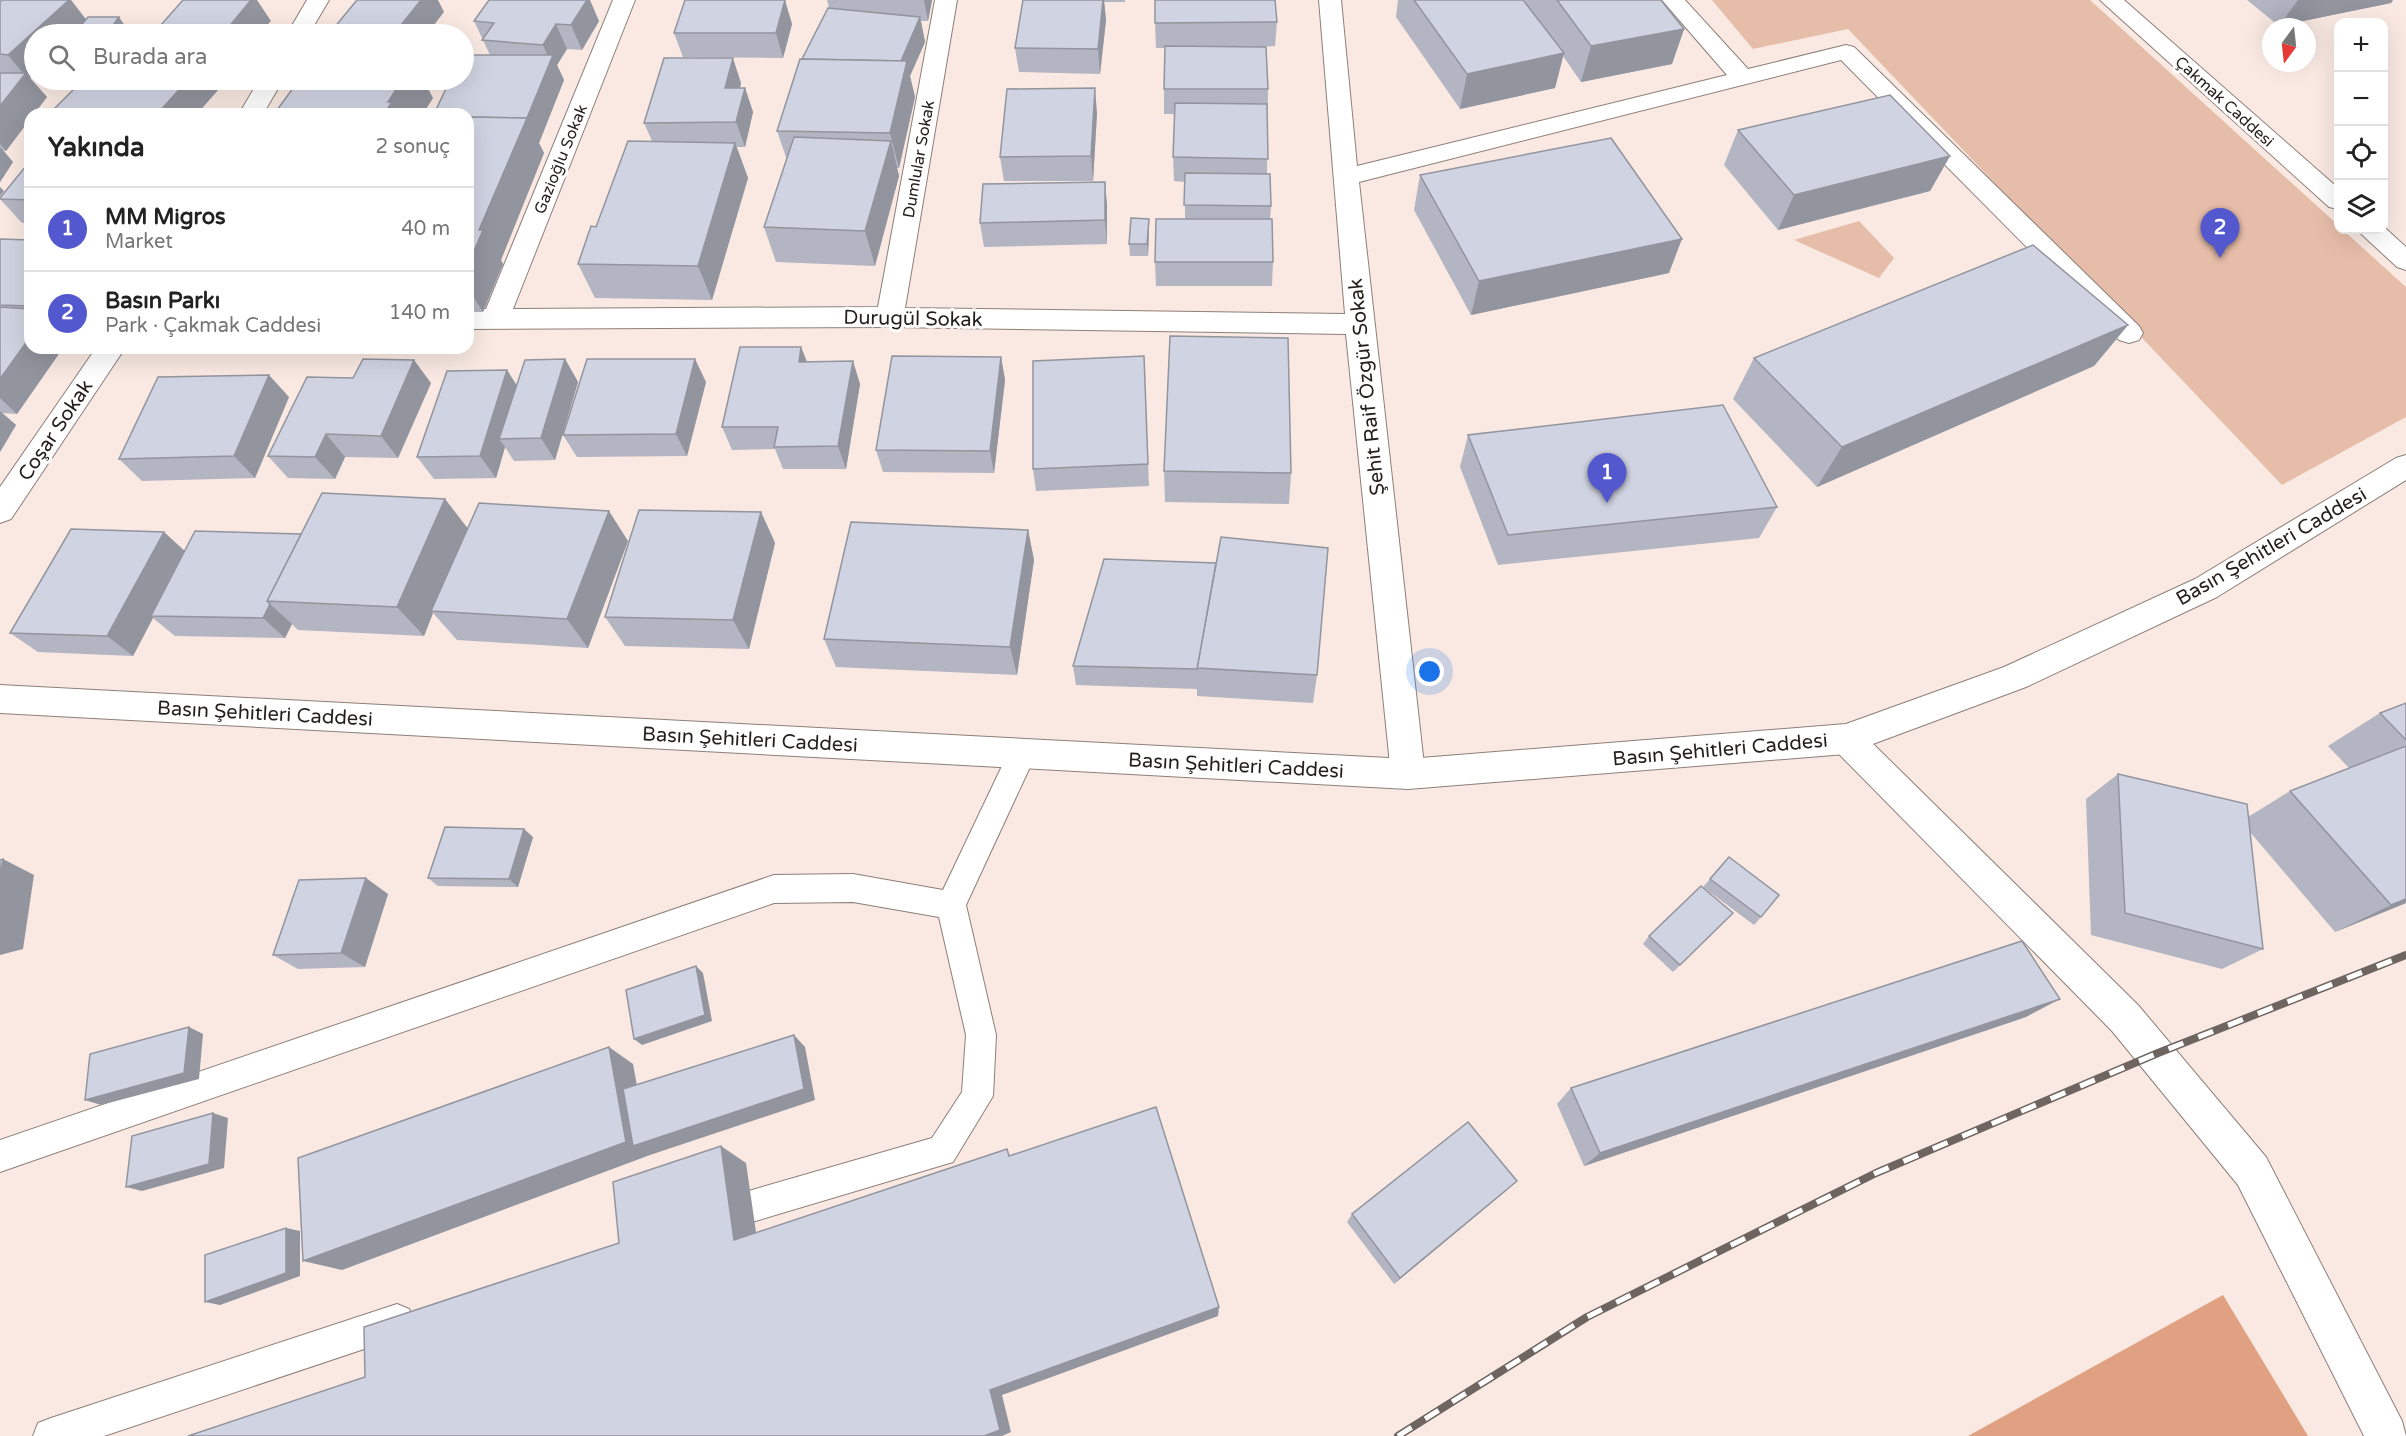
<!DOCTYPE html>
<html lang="tr">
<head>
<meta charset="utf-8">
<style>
  :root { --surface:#fff; --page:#f2f2f2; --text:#222; --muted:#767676; --line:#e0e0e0; --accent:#5458cf }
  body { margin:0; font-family:"Varela Round",sans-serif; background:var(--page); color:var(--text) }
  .controls { position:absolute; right:18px; top:18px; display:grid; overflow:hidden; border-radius:12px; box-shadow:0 6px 24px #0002 }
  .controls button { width:54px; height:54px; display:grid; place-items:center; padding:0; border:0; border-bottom:2px solid var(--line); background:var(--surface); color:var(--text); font:30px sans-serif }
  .compass { position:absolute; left:2262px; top:18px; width:54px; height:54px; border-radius:50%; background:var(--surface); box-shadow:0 6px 24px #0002; rotate:195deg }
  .you { position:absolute; left:1430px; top:672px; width:21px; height:21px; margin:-15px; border:4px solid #fff; border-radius:50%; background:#1a73e8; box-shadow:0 0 0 9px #1a73e833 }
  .badge { display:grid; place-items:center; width:39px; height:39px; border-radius:50%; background:var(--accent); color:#fff; font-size:20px; font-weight:700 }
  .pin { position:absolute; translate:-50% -50px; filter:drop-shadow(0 2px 3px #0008) }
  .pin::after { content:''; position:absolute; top:32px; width:21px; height:18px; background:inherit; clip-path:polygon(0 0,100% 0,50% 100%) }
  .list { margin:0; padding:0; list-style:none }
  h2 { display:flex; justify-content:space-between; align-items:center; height:78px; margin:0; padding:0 24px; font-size:26px }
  h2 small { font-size:20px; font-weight:400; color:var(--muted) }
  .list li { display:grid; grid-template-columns:39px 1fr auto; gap:18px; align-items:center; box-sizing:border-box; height:84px; padding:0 24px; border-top:2px solid var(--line) }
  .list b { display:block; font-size:22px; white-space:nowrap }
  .list p { margin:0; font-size:20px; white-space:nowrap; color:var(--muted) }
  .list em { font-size:20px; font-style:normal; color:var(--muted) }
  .icon { flex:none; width:33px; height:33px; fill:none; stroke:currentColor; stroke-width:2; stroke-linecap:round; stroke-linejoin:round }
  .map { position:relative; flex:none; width:2406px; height:1436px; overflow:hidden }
  .search { position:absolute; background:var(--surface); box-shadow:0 6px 24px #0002; left:24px; top:24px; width:450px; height:66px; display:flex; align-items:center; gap:15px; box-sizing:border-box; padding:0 21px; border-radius:33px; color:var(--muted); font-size:22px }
  .panel { position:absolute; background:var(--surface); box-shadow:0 6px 24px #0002; left:24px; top:108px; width:450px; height:246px; border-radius:18px }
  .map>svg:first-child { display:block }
  .green { fill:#e6bda9 }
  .forest { fill:#e0a182 }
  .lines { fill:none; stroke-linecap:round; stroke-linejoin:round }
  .lane-casing { stroke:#8d7f79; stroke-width:2 }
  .street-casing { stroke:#8d7f79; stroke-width:2 }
  .secondary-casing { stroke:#8d7f79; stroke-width:2 }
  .lane { fill:#fff; fill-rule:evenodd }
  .street { fill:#fff; fill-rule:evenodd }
  .secondary { fill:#fff; fill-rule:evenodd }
  .rail-casing { stroke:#6e6561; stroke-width:8 }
  .rail { stroke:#fff; stroke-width:5; stroke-dasharray:16; stroke-linecap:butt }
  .wall { fill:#b3b5c2 }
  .shaded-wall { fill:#92949e }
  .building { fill:#d0d3e1; stroke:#92949e; stroke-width:1.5 }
  .labels { text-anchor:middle; stroke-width:6; stroke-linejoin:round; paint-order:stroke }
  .far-street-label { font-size:16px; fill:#241f1c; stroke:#fff }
  .street-label { font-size:20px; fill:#241f1c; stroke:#fff }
</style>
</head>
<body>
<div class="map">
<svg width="2406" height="1436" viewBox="0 0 2406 1436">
  <rect width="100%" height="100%" fill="#f9e9e2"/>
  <g class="green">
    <path d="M1712 0H2090L2338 225V230H2343L2406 287V417L2282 485 1848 29 1753 49Z"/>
    <path d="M1859 221 1894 258 1879 278 1794 240Z"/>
  </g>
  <path class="forest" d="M2223 1295 2308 1436H1968Z"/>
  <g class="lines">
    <defs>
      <g id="lane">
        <path d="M1022 742 1032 745 1036 754 966 905 996 1035 993 1096 953 1162 752 1222 740 1218 736 1206 740 1194 752 1190 932 1138 962 1092 966 1035 939 917 853 902 774 903 0 1172V1140L774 875 853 874 943 890 1012 745Z"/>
        <path d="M397 1304 409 1309 414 1321 409 1333 397 1338 104 1436H33L38 1423 51 1418Z"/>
      </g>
      <g id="street">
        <path d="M307 0H329L309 34H287Z"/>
        <path d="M613 0H635L513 309 878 307 935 0H957L905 308 1345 314 1319 0H1341L1357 166 1727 75 1662 0H1685L1748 69 1846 45 1854 47 2139 326 2143 333 2139 340 2129 343 2119 340 1841 60 1359 182 1425 774 1420 785 1408 789 1396 785 1391 774 1346 334 890 327 468 329V309H486Z"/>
        <path d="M259 80H283L263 114H239Z"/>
        <path d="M96 348H125L11 519 0 523V487Z"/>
        <path d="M1846 724 1858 729 2138 1005 2266 1157 2402 1421 2406 1436H2364L2238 1185 2112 1031 1834 749 1829 739 1834 729Z"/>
      </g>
      <g id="secondary">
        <path d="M2100 0H2124L2338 188V209L2329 207Z"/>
        <path d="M2384 227 2406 247V270L2397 267 2357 230Z"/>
        <path d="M2406 455V480L2217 597 2026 687 1846 754 1408 789 0 713V685L1408 759 1846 724 2004 667 2195 579 2396 458Z"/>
      </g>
    </defs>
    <use href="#lane" class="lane-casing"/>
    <use href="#street" class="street-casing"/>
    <use href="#secondary" class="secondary-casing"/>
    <use href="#lane" class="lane"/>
    <use href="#street" class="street"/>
    <use href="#secondary" class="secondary"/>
    <defs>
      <path id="rail" d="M1398 1436 1587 1317 1876 1173 2158 1053 2406 955"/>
    </defs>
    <use href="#rail" class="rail-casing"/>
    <use href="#rail" class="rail"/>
  </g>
  <g class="wall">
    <path d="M71 0 86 19 128 30 125 34H84L82 31 78 34H34L30 78 47 97 6 151H4L13 162 0 182V2Z"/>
    <path d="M827 0H932L928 21H921L925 42 910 76 915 97 899 168H897L899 176 875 266 776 262 764 227 787 160 777 131 829 8Z"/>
    <path d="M1023 0H1125V2H1104L1106 20 1100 74 1019 72 1015 48Z"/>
    <path d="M1398 0H1523L1531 11 1524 0H1661L1684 29 1672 64 1581 82 1563 56 1555 88 1460 109 1396 17Z"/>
    <path d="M2247 0H2393L2391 3 2279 26Z"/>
    <path d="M474 21H599L582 50 567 49 557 65 564 80 539 143 544 153 501 260 503 264 483 312H468V114L490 55Z"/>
    <path d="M1277 22 1275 46 1256 47 1268 89 1267 174 1271 206 1270 219 1273 262 1272 286H1156L1155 262 1185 219V182L1174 181 1173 157 1175 114H1164V89L1165 48H1156L1155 23Z"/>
    <path d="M792 24 783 58 683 57 674 33Z"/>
    <path d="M741 83 740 88H745L753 112 745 147H737L748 178 712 300 595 298 578 264 596 227 652 141 644 123Z"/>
    <path d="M1097 113 1093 181H1004L1000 157Z"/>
    <path d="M1738 130 1950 156 1930 191 1778 230 1724 165Z"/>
    <path d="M30 161V223H22L0 199V198Z"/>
    <path d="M1420 175 1669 273 1471 315 1414 210Z"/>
    <path d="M1105 182 1107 206V244L984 247 980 223Z"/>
    <path d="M1149 231 1148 256H1130L1129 244Z"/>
    <path d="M0 239 30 240V348H63L17 414 2 413 16 425 0 452Z"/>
    <path d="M2128 325 2094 366 1817 487 1733 399 1754 358Z"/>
    <path d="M801 347 807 362 860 384 846 469H783L775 449 732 450 722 427Z"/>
    <path d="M1144 356 1149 486 1036 491 1033 469Z"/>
    <path d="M1001 357 1005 380 994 473 883 472 876 450Z"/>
    <path d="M565 359 578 382 555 460 514 461 505 447 496 478 434 479 417 457 507 370 517 385Z"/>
    <path d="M706 382 687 456 577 457 563 435Z"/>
    <path d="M431 383 398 458 345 457 335 479 288 478 268 456Z"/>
    <path d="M289 397 255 478 142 481 119 459Z"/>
    <path d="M1468 435 1777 507 1759 538 1498 565 1460 467Z"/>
    <path d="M1164 471 1291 473 1289 504 1165 502Z"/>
    <path d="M761 512 775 543 749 649 625 646 605 617Z"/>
    <path d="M468 529 628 541 588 648 457 640 433 613 424 636 298 630 292 624 285 638 175 636 153 618 133 656 38 652 10 633 185 551 301 534Z"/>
    <path d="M1028 530 1034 560 1017 675 836 667 824 639Z"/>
    <path d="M1104 559 1317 675 1313 703 1197 696V689L1076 685 1073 666Z"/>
    <path d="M2406 703V903L2335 932 2250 832 2263 949 2222 969 2091 935 2086 799 2118 774 2248 817 2290 791 2349 768 2328 746 2380 713Z"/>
    <path d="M533 837 518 887 438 886 428 878Z"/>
    <path d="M1729 857 1761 917 1754 925 1703 887Z"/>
    <path d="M388 894 365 967 298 969 273 955Z"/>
    <path d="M1733 913 1673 972 1643 944 1649 936Z"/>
    <path d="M2026 1017 1584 1166 1557 1104 1571 1088Z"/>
    <path d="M1507 1190 1394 1284 1347 1222 1352 1214Z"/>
  </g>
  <g class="shaded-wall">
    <path d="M69 0H71L89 24 79 28 82 31 78 34H34V74L30 78 47 97 34 114H30V119L6 151 0 144V106L24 74 8 55Z"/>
    <path d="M251 0H257L271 21 259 34H223Z"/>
    <path d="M421 0H438L444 12 427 34H394Z"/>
    <path d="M587 0H590L599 21 582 50 571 25Z"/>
    <path d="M785 0 792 24 783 58 776 33Z"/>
    <path d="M924 0H932L928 21Z"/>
    <path d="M1103 0H1104L1106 20 1100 74 1098 49Z"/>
    <path d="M2298 0H2393L2391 3 2279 26Z"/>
    <path d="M119 17 128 30 125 34H116L111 28Z"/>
    <path d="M920 17 925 42 910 76 915 97 899 168 890 133 897 69Z"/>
    <path d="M556 24 567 49 557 65 564 80 539 143 544 153 501 260 503 264 483 312 468 288V265L479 230 550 61 543 45Z"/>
    <path d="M1684 29 1672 64 1581 82 1591 46Z"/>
    <path d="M1564 53 1555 88 1460 109 1467 74Z"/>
    <path d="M733 58 741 83 734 113 725 88Z"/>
    <path d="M188 80H212L219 89 197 114H157Z"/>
    <path d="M402 80H425L424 81 433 98 423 114H384L388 102Z"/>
    <path d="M745 88 753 112 745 147 736 122Z"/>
    <path d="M1095 88 1097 113 1093 181 1091 156Z"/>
    <path d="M891 141 899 176 875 266 865 231Z"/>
    <path d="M735 143 748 178 712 300 698 266Z"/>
    <path d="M0 147 13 162 0 182Z"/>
    <path d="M1950 156 1930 191 1778 230 1794 195Z"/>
    <path d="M1105 182 1107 206V244L1105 220Z"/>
    <path d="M0 187 4 191 0 196Z"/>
    <path d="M1149 219V231L1148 256 1147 244Z"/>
    <path d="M1682 239 1669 273 1471 315 1479 281Z"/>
    <path d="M2128 325 2094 366 1817 487 1842 447Z"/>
    <path d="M30 337V348H63L17 414 0 398V379Z"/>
    <path d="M801 347 810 370 799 362Z"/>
    <path d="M1001 357 1005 380 994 473 990 451Z"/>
    <path d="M565 359 578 382 555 460 541 438Z"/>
    <path d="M695 359 706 382 687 456 676 434Z"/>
    <path d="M414 360 431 383 398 458 381 436Z"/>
    <path d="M853 361 860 384 846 469 838 446Z"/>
    <path d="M507 370 521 393 499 439 505 447 496 478 480 456Z"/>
    <path d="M269 375 289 397 255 478 234 456Z"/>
    <path d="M0 411 16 425 0 452Z"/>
    <path d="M326 434 345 457 335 479 315 457Z"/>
    <path d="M445 499 469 530 431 611 433 613 424 636 397 607Z"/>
    <path d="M609 511 628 541 588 648 567 619Z"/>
    <path d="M761 512 775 543 749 649 733 620Z"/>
    <path d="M1028 530 1034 560 1017 675 1010 647Z"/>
    <path d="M164 532 187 553 151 616 153 618 133 656 107 636Z"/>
    <path d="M270 604 292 624 285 638 263 618Z"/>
    <path d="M524 829 533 837 518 887 509 879Z"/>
    <path d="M3 859 34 875 23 949 0 955V878Z"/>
    <path d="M366 878 388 894 365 967 341 953Z"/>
    <path d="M2406 899V903L2335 932 2391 905Z"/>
    <path d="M696 966 703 973 712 1021 642 1045 634 1039Z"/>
    <path d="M2060 999 2026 1017 1584 1166 1600 1153Z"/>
    <path d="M189 1027 203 1034 199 1079 101 1105 85 1100Z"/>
    <path d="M794 1035 805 1047 815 1100 650 1155 342 1270 303 1261 609 1047 633 1064 647 1141Z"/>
    <path d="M213 1113 228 1118 224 1168 142 1191 126 1187Z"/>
    <path d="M721 1146 746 1163 759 1253 734 1240Z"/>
    <path d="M1517 1181 1507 1190 1394 1284 1400 1278Z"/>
    <path d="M286 1228 300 1231V1276L220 1305 205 1302Z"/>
    <path d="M1219 1307 1218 1316 1002 1395 1011 1432 1002 1436H984L990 1390Z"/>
  </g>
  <g class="building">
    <path d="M2 0H69L8 55 0 54V2Z"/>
    <path d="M183 0H251L223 34H153Z"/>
    <path d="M357 0H421L394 34H329Z"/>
    <path d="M489 0H587L571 25 556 24 543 45 482 40 494 23 474 21Z"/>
    <path d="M685 0H785L776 33H674Z"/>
    <path d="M1023 0H1103L1098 49 1015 48Z"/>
    <path d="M1155 0H1275L1277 22 1155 23Z"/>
    <path d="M1414 0H1523L1564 53 1467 74Z"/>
    <path d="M1557 0H1661L1684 29 1591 46Z"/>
    <path d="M828 8 920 17 901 61 802 59Z"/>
    <path d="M88 17H119L111 28H79Z"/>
    <path d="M1165 46 1266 47 1268 89H1164Z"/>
    <path d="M464 55H553L527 118 468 117V114H434L450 80H464Z"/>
    <path d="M664 58H733L725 88H745L736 122 644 123Z"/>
    <path d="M800 59 907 61 890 133 777 131Z"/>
    <path d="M0 73H26L0 106Z"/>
    <path d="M83 80H188L157 114H49Z"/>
    <path d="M299 80H402L388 102H392L384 114H274Z"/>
    <path d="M1095 88 1091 156 1000 157 1007 89Z"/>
    <path d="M1890 95 1950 156 1794 195 1738 130Z"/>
    <path d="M1175 103 1267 104 1268 159 1173 157Z"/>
    <path d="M468 117 527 118 479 230H483L468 265Z"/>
    <path d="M794 137 891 141 865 231 764 227Z"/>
    <path d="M1611 138 1682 239 1479 281 1420 175Z"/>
    <path d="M628 141 735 143 698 266 578 264 591 226 596 227Z"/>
    <path d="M30 161V200L0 199V198Z"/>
    <path d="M1185 173 1270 174 1271 206 1184 205Z"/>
    <path d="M1105 182V220L980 223 983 184Z"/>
    <path d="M1131 218 1149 219 1147 244H1129Z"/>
    <path d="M1156 219H1272L1273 262H1155Z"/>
    <path d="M0 239 30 240V306L0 305Z"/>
    <path d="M2033 245 2128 325 1842 447 1754 358Z"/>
    <path d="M0 307 30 309V337L0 379Z"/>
    <path d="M1170 336 1288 338 1291 473 1164 471Z"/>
    <path d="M740 347H801L799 362 853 361 838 446 774 447 778 427H722Z"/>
    <path d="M892 356 1001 357 990 451 876 450Z"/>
    <path d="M1144 356 1148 464 1033 469V361Z"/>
    <path d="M363 359 414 360 381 436 326 434 315 457 268 456 307 377 353 378Z"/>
    <path d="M565 359 541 438 499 439 525 360Z"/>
    <path d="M587 359H695L676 434 563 435Z"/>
    <path d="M507 370 480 456 417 457 447 371Z"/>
    <path d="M269 375 234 456 119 459 158 377Z"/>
    <path d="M1723 405 1777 507 1508 535 1468 435Z"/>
    <path d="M322 493 445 499 397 607 267 601Z"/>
    <path d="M479 503 609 511 567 619 431 611Z"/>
    <path d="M639 510 761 512 733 620 605 617Z"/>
    <path d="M851 522 1028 530 1010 647 824 639Z"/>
    <path d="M71 529 164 532 107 636 10 633Z"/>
    <path d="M195 531 301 534 267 601 270 604 263 618 151 616Z"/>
    <path d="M1221 537 1328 548 1317 675 1197 668Z"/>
    <path d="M1104 559 1216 563 1197 669 1073 666Z"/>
    <path d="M2406 703V740L2380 713Z"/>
    <path d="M2406 746V899L2391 905 2290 791Z"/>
    <path d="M2118 774 2247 804 2263 949 2125 913Z"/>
    <path d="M445 827 524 829 509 879 428 878Z"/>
    <path d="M1729 857 1779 895 1761 917 1710 879Z"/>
    <path d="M3 859 0 878V860Z"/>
    <path d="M366 878 341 953 273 955 299 880Z"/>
    <path d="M1701 886 1733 913 1680 965 1649 936Z"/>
    <path d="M2022 941 2060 999 1600 1153 1571 1088Z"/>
    <path d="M696 966 705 1015 634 1039 626 990Z"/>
    <path d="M189 1027 184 1073 85 1100 90 1054Z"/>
    <path d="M794 1035 804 1089 633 1146 623 1089Z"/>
    <path d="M609 1047 626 1142 303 1261 298 1158Z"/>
    <path d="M1156 1107 1219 1307 990 1390 1000 1430 984 1436H188L365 1377 364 1327 619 1243 613 1182 721 1146 734 1240 1007 1149 1009 1156Z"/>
    <path d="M213 1113 209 1164 126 1187 132 1136Z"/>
    <path d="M1468 1122 1517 1181 1400 1278 1352 1214Z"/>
    <path d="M286 1228V1273L205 1302V1255Z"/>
  </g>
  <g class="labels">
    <g class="far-street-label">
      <text transform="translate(2225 101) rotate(42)" y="6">Çakmak Caddesi</text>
      <text transform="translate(560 159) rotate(-68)" y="6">Gazioğlu Sokak</text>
      <text transform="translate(918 159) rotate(-80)" y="6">Dumlular Sokak</text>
    </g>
    <g class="street-label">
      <text transform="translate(913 318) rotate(1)" y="7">Durugül Sokak</text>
      <text transform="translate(1366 387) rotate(-96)" y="7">Şehit Raif Özgür Sokak</text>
      <text transform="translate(55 430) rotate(-56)" y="7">Coşar Sokak</text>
      <text transform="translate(2271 546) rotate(-30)" y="7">Basın Şehitleri Caddesi</text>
      <text transform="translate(265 713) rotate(3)" y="7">Basın Şehitleri Caddesi</text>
      <text transform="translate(750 739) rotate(3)" y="7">Basın Şehitleri Caddesi</text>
      <text transform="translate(1720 749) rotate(-5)" y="7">Basın Şehitleri Caddesi</text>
      <text transform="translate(1236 765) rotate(3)" y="7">Basın Şehitleri Caddesi</text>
    </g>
  </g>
</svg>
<div class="controls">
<button>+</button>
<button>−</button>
<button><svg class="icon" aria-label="locate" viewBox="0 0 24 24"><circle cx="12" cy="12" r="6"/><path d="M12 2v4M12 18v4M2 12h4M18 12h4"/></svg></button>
<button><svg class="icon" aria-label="layers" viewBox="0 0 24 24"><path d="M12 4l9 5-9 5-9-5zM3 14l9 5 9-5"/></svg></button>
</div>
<svg class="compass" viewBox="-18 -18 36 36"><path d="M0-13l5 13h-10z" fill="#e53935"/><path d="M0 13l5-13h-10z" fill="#767676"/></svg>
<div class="you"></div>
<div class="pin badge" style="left:1607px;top:503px">1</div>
<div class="pin badge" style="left:2220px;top:258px">2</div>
<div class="search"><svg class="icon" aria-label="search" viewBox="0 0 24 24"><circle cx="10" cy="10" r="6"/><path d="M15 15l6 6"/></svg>Burada ara</div>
<section class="panel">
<h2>Yakında<small>2 sonuç</small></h2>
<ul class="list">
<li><span class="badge">1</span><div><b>MM Migros</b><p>Market</p></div><em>40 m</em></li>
<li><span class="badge">2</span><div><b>Basın Parkı</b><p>Park · Çakmak Caddesi</p></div><em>140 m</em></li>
</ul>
</section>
</div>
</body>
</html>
